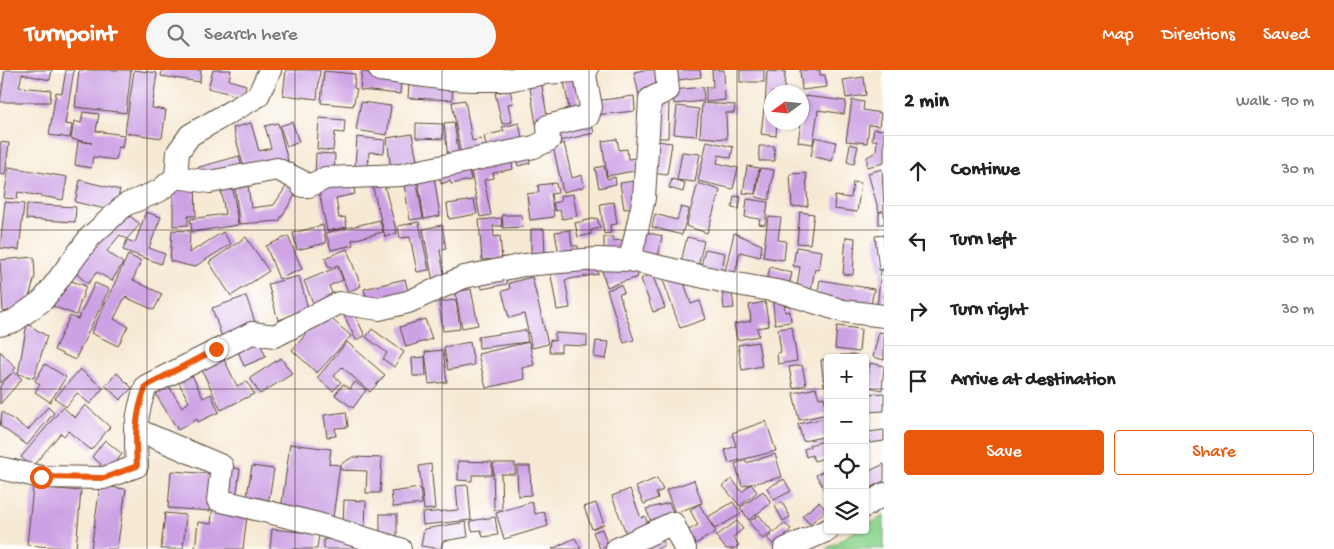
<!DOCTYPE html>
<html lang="en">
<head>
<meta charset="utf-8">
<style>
  :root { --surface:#fff; --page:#f6f6f6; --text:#222; --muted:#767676; --line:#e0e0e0; --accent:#ea580c }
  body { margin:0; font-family:"Gochi Hand",sans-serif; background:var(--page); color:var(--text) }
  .controls { position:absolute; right:15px; bottom:15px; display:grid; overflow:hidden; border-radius:5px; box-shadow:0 1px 4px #0004 }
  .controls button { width:45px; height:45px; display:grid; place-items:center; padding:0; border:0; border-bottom:1px solid var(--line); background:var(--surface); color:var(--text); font:25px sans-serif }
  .compass { position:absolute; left:764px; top:15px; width:45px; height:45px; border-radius:50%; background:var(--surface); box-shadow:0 1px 4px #0004; rotate:255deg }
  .stop { position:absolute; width:15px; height:15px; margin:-11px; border:4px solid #ea580c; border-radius:50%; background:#fff }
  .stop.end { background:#ea580c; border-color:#fff; box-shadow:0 1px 5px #0008 }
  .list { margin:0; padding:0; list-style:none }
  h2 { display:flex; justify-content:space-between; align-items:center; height:65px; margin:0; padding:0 20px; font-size:21px }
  h2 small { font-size:16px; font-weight:400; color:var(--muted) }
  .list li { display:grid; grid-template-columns:32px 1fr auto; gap:15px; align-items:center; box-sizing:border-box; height:70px; padding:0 20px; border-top:1px solid var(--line) }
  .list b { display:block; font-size:19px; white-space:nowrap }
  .list em { font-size:16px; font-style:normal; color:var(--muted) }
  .actions { display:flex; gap:10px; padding:15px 20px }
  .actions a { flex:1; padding:11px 0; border:1px solid var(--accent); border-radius:5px; text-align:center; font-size:18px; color:var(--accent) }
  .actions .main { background:var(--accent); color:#fff }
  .icon { flex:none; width:28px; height:28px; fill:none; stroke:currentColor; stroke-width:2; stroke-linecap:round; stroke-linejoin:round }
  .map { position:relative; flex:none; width:884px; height:479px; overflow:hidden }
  header { display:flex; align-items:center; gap:30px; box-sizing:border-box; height:70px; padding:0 25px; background:var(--accent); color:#fff }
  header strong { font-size:24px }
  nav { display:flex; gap:28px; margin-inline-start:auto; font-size:18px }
  .search { width:350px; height:45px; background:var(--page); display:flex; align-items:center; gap:12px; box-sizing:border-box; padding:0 18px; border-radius:28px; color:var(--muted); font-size:19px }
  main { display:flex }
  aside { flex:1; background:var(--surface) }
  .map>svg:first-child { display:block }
  .green { fill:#8cd590; stroke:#648057 }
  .building { fill:#cda2e4 }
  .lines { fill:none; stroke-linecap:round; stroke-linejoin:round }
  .minor-casing { stroke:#574739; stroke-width:24 }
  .minor { stroke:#fff; stroke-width:22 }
  .route { stroke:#ea580c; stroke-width:6 }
  .grid { fill:none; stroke:#3b2a1e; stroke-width:1; stroke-opacity:0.55 }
</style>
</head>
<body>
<header>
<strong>Turnpoint</strong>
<div class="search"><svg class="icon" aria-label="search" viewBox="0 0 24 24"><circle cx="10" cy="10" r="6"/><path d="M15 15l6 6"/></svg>Search here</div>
<nav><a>Map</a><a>Directions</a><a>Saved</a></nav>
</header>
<main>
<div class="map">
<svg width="884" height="479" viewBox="0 0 884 479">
  <rect width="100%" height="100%" fill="#fff"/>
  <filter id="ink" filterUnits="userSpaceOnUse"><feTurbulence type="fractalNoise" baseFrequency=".02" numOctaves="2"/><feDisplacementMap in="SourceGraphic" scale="10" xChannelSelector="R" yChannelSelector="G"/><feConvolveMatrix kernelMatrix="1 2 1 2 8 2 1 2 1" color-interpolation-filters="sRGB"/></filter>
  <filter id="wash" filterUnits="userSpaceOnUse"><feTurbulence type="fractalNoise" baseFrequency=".0096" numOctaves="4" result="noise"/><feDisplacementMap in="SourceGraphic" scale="20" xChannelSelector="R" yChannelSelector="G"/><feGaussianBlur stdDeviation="1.12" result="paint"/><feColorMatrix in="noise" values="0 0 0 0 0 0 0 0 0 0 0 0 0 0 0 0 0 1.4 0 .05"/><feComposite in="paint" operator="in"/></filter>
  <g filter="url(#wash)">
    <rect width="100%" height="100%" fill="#f6e9d3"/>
    <path class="green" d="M884 446V479H826L857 460H865V456Z"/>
    <g id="blocks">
      <g class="building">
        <path d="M5 0H52L50 10 22 4 19 17 51 20 50 32H0Z"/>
        <path d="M66 0H74L65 54 72 55 70 68 49 65 56 22 62 23Z"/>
        <path d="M79 0H131L126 43 75 37Z"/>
        <path d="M134 0 157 3 152 38 166 40 162 68 125 63Z"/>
        <path d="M162 0H201L200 12 161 6Z"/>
        <path d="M213 0H231L229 10 246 15 243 27 208 18Z"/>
        <path d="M286 0H320L317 29 283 25Z"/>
        <path d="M644 0H659L664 20 639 26 634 2Z"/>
        <path d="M669 0H700L701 7 671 11Z"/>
        <path d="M712 0H724L725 30 706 32V17H713Z"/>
        <rect x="740" y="0" width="24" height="12"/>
        <path d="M800 0H820V5H825L827 17 802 20Z"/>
        <path d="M324 1 355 4 354 18 357 19 353 36 321 33Z"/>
        <path d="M767 1 785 2 784 22H772V38L765 37Z"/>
        <path d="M362 2 390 5 401 12 400 24 360 20Z"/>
        <path d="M864 7 866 25 846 28 843 10Z"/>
        <path d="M541 10 548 52 536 54 529 12Z"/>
        <path d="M574 10 581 42 566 45 565 39 569 38 564 12Z"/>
        <path d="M409 14 453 16 452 30 408 28Z"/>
        <path d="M703 17 704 31 674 34 673 20Z"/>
        <path d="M510 20 513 33 508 34 512 52 502 54 495 23Z"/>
        <path d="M634 26 635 41 595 45 594 31Z"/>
        <path d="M805 26 846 31 844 44 818 40 813 74 798 72Z"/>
        <path d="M465 30 472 71 481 69 483 82 461 86 452 32Z"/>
        <path d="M852 30 864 32 863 40 881 43 879 56 869 55 867 73 846 71Z"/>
        <path d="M653 31 669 32 668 68H651Z"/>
        <path d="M361 32 391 36 387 65 356 60Z"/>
        <path d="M702 33 735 35 734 43H726L727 69 700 67Z"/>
        <path d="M677 36 699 39 696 66 674 64Z"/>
        <path d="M764 38 772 39V52H777L776 66 761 64Z"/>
        <path d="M83 42 99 44 96 61 124 65 122 78 118 77 116 90 93 87 91 98 75 95 78 71 92 73 71 69 74 51 81 53Z"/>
        <path d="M319 48 345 50 344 63 335 62 333 81 317 79Z"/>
        <path d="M591 50 594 63 555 72 552 59Z"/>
        <path d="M292 52 299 72 287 77 280 56Z"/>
        <path d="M454 52 459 87 448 88 444 53Z"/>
        <path d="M251 53 259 81 271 78 265 56 278 53 288 91 245 102 233 58Z"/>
        <path d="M416 53 443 54V69L416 68Z"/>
        <path d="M519 53 523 73 487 79 484 66 504 61 502 57Z"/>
        <path d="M874 59 884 60V93L867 97V87L876 82 877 70H872Z"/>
        <path d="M412 64 418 96 391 99 387 68Z"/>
        <path d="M357 67 385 70 384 83 369 82 368 97 355 96Z"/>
        <path d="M815 67 836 72 832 91 811 86Z"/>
        <path d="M617 69 619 80 627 79 628 89 637 88 639 100 607 106 602 71Z"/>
        <path d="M657 71 672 73 667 105 652 103Z"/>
        <path d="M707 71 733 77 731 88 719 85 717 93 738 98 733 119 698 111Z"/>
        <path d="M0 72 9 73 5 105 0 104Z"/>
        <path d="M564 73 572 108 582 105 584 117 563 122 553 76Z"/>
        <path d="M850 74 858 76 854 94 847 92Z"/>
        <path d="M759 76H774L775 91H759Z"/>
        <path d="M682 82 700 84 695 112 677 110Z"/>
        <path d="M316 83 335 84 334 102 315 105Z"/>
        <path d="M528 83 530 93 518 96 515 86Z"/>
        <path d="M239 86 243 101 198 107 196 98Z"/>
        <path d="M511 89 513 99 493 103 494 108 484 110 491 145 480 147 470 97Z"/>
        <path d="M468 96 471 110 451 114 450 111 441 114 438 103Z"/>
        <path d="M604 96 607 109 615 107 616 114 599 118 595 98Z"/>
        <path d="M747 96 759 98 755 124 743 123Z"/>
        <path d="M9 97 67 107 63 130 18 122 17 129 4 128Z"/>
        <path d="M760 98 774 100 769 130 756 127Z"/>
        <path d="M882 99 884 140 879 142 868 103Z"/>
        <path d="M806 103 808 136 792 137 790 104Z"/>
        <path d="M434 106 440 146 424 149 418 108Z"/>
        <path d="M382 107 397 163 385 167 371 110Z"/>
        <path d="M416 107 423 148 410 150 403 109Z"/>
        <path d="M352 109 355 124 336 128 339 148 345 147 347 157 327 161 318 116Z"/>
        <path d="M672 109 685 113 683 122 669 118Z"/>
        <path d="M80 110 120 120 114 141 75 132Z"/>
        <path d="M641 110 640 136 624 139 620 113Z"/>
        <path d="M232 111 238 155 192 162 190 149 225 144 220 113Z"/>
        <path d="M173 112H195L196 146H188V155L173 156Z"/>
        <path d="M853 112 861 113 857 142 834 139 835 126 851 128Z"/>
        <path d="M556 113 558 123 551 124 554 147 530 150 527 124 539 122 538 115Z"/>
        <path d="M698 113 720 120 707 163 686 156Z"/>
        <path d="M248 115 251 138 274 135 287 115 297 122 279 151 239 154 235 116Z"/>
        <path d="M573 124 577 146 562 149 560 140 555 141 553 133 561 131 560 126Z"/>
        <path d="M734 126 741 127 739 139 732 138Z"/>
        <path d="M747 129 768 132 765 155 759 154 760 149 745 147Z"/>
        <path d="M474 130 477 144 449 149 447 134Z"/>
        <path d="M5 132 24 134 19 180 0 178Z"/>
        <path d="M614 132 617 154 610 155 611 163 604 164 600 134Z"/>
        <path d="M27 134 76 137 75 152 26 149Z"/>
        <path d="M681 137 689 139 682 165 652 157 655 144 677 150Z"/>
        <path d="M121 139 140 154 127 169 120 165 107 181 123 193 112 211 97 202 88 214 71 199Z"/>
        <path d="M146 142 161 147 149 178 165 184 161 194 123 180 127 170 135 173Z"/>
        <path d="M800 142 814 144 810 174 797 173Z"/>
        <rect x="879" y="142" width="5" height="12"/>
        <path d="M502 145H522L523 157 503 158Z"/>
        <path d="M768 147 781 148 778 170 786 171 784 190 763 187Z"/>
        <path d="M501 148 502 156H493L494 167 500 166 502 189 482 190 479 150Z"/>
        <path d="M597 148 600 158 591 160V164L578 167 575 153Z"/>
        <path d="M380 150 383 162 352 170 353 175 331 180 326 163Z"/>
        <path d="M419 152 429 200 417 202 410 167 400 168 398 156Z"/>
        <path d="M323 155 326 173 297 180 293 163Z"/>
        <path d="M442 155 446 179 440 180 445 210 433 212 423 159Z"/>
        <path d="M531 159H544L545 188H531Z"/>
        <path d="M172 160 190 161 189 183 223 162 231 174 194 197 170 191Z"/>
        <path d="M570 160 572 176H578L579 182 559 185 555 162Z"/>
        <path d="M641 161 662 166 658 187 636 182Z"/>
        <path d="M734 163 762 175 760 187 740 182 734 208 724 206Z"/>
        <path d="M884 165V199L879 200 875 166Z"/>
        <path d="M288 166 302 199 279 209 266 176Z"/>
        <path d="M246 167 269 201 231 226 209 192Z"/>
        <path d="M604 167H613V171L623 170V183L604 184Z"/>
        <path d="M687 167 704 171 697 201 680 197Z"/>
        <path d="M846 167 855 168 853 205 843 204Z"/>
        <path d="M796 177 822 181 819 200 815 199 811 220 797 217 800 197 793 196Z"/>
        <path d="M347 179 361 216 348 222 338 195 329 198 325 188Z"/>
        <path d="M705 179 725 183 721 205 700 200Z"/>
        <path d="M128 185 141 191 133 210 162 224 154 240 125 227 114 249 128 256 118 276 91 263Z"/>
        <path d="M34 187 35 206 27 235 3 243 0 190Z"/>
        <path d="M596 191 598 204 565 210 570 238 557 240 550 200Z"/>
        <path d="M622 195 635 197 638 207 607 217 602 201Z"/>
        <path d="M338 197 343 210 329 216 336 233 316 240 304 211Z"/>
        <path d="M770 197 792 203 788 220 766 214Z"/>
        <path d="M881 200H884V239L877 238Z"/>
        <path d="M505 202 507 214 482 219 480 206Z"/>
        <path d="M681 203 691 234 700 231 706 249 680 258 663 210Z"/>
        <path d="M652 204 665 238 653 242 641 209Z"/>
        <path d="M299 206 309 242 278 250 268 214Z"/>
        <path d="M60 207 86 216 76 245 50 235Z"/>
        <path d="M532 207 548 274 532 278 524 244 509 248 502 221 510 219 509 213Z"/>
        <path d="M405 209 408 222 368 232 364 219Z"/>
        <path d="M820 210 874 219 871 235 817 226Z"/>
        <path d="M95 213 109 219 75 290 54 280 70 246 78 249Z"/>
        <path d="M621 215 624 223 619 224 634 270 624 273 607 220Z"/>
        <path d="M731 217 734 238 724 239 722 218Z"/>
        <path d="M471 219 478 255 462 258 455 222Z"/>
        <path d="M783 224 785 242 790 241 791 252 775 254 772 225Z"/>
        <path d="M246 226 257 258 223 270 212 238Z"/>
        <path d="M456 230 460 259 443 261 439 232Z"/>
        <path d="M765 232 769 256 757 258 759 266 737 270 734 254 751 251 749 235Z"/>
        <path d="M351 236 365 266 356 270 342 241Z"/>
        <path d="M325 243 351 266 317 303 292 280Z"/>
        <path d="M425 249 432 269 406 277 400 257Z"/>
        <path d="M27 254 47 266 34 308 18 304Z"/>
        <path d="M837 256 861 259 859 282 835 279Z"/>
        <path d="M792 257 797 291 778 294 777 283 781 282 778 259Z"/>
        <path d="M372 259 404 282 394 297 383 289 387 283 366 267Z"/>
        <path d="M526 260 528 272 479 278 478 267Z"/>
        <path d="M879 262 884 263V290L873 287Z"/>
        <path d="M555 263 587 265V276L561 275V282H549L550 270 555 271Z"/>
        <path d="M257 266 266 287 244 296 236 276Z"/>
        <path d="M596 271 609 272 606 289 594 287Z"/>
        <path d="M347 272 385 305 370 322 342 297 334 306 341 312 333 321 317 308Z"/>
        <path d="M470 272 474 295 448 300 444 277Z"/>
        <path d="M529 272 534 295 522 298 525 309 486 318 478 284Z"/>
        <path d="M758 272 762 296 742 300 738 275Z"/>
        <path d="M443 280 447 312 429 314 425 282Z"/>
        <path d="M0 281 16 298 13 301 22 309 0 334V316L12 303 0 313Z"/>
        <path d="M221 283 237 316 247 311 254 324 221 340 199 294Z"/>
        <rect x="841" y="285" width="16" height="3"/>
        <path d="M425 287 426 306H413L412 288Z"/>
        <path d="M281 288 292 304 260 324 250 308Z"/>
        <path d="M828 289V315H824L821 290Z"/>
        <path d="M870 293 884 296 882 320 865 316Z"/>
        <path d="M45 294 66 307 50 332 35 322 40 314 35 311Z"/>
        <path d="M802 295 806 315 793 318 789 297Z"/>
        <path d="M80 299 103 318 90 334 77 323 66 337 55 328Z"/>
        <path d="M117 303 132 318 120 330 105 315Z"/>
        <path d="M192 305 203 328 211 324 219 342 198 352 197 349 178 360 155 323 168 315 182 337 189 332 178 311Z"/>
        <path d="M355 312 366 320 353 338 335 325 343 314 350 319Z"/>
        <path d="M816 318 819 328 824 327 828 344 799 350 793 323Z"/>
        <path d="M884 323V341L865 342V324Z"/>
        <path d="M85 335 110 357 91 380 68 361 64 366 61 363 32 397 21 387 63 337 75 348Z"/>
        <path d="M48 337 54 343 27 375 0 356 2 342 28 360Z"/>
        <path d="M346 342 348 357 335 358 336 366 327 367 324 345Z"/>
        <path d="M825 348 828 366 803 371 798 354Z"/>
        <path d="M766 351 776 381 729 393 725 380 736 376 732 363Z"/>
        <path d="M884 360V371L870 373 868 362Z"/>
        <path d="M105 370 122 384 106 406 97 399 101 394 92 387Z"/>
        <path d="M828 370V387L814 391 812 385 806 387 804 379 810 377 809 375Z"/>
        <path d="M290 374 331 379 329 394 340 395 333 447 281 440Z"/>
        <path d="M775 384 782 407 742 416 735 394 746 390V393Z"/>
        <path d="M353 387 382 388 380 423H366L367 401 341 400V394Z"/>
        <path d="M458 391 492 392V405H472V411L458 410Z"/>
        <path d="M493 393H515V404H501L502 440H494Z"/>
        <path d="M431 394 435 439 424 440 419 396Z"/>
        <path d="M884 394V411L865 420V403Z"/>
        <path d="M252 396 274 399 268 435 246 431Z"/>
        <path d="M517 396H530L531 425 518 426Z"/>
        <path d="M226 397 240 399 236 429 222 428Z"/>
        <path d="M828 399V426L816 405Z"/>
        <path d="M171 401 213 404 210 441 168 438Z"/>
        <path d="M657 408 663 420 656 423 658 428 644 434 636 417Z"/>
        <path d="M732 409 742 422 751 414 757 422 740 436 723 416Z"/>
        <path d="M784 409 791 421 774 430 767 418Z"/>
        <path d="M694 410 702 433 675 443 666 420Z"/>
        <path d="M468 415 471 450 423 455 422 443 458 440 456 416Z"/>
        <path d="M100 416 126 419 117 479H91Z"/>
        <path d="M33 417 81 421 76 479 27 475Z"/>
        <path d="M420 418 422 434 393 437 391 422Z"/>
        <path d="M630 419 641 448 645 446 649 458 627 466 612 426Z"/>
        <path d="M763 421 771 433 749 450 740 438Z"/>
        <path d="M344 430 366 431 365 457 343 456Z"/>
        <path d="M532 432 535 444 544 442 548 456 504 469 496 443Z"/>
        <path d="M733 432 741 444 715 459 708 447Z"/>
        <path d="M782 432 790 447 783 451 775 436Z"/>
        <path d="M819 432 826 440 810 454 802 446Z"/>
        <path d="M596 433 604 454 592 459 584 437Z"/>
        <path d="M669 433 675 446 653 456 646 439Z"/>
        <path d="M213 434 248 438 243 479H195L198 452 211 454Z"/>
        <path d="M699 434 716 462 688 478 680 465 698 455 690 440Z"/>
        <path d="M165 443 186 445 183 479H161Z"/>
        <rect x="380" y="444" width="17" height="25"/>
        <path d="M759 445 772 461 763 469 749 452Z"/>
        <path d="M495 447 498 465 483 467 481 460 472 461 470 451Z"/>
        <path d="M737 451 743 459 733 467 739 475 734 479H726L716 466Z"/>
        <path d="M466 452 468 467 443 471 441 479 421 476 424 459Z"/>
        <path d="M784 453 791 459 785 465 790 469 777 479 767 468Z"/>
        <path d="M272 459 319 464 317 479H270Z"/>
        <path d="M602 459 608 476 600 479 593 462Z"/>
        <path d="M659 464 665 475 657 479H647L644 473Z"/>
        <path d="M575 468 581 479H552Z"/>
        <path d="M324 469 355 470V479H324Z"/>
      </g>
    </g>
  </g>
  <g filter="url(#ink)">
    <use href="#blocks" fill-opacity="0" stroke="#574739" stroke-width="1"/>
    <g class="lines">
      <defs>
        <g id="minor">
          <path d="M380 0 448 9 476 10H508L546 3 587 0"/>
          <path d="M176 107 210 112 277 99 301 111 302 116H309L326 108 401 105 534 77 549 70 548 56 588 46 591 37 584 0"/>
          <path d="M630 190 644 128 650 29 668 20 666 0"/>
          <path d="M0 255 14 251 43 230 90 167 125 135 159 121 176 107 178 82 190 65 258 26 270 0"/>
          <path d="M135 359 222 396 218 430 318 454 400 479"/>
          <path d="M0 398 41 407 104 408 137 396C135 365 135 345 146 316L252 263 275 266 339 233 379 239 408 232 464 207 524 195 596 189 630 190 726 212 782 222 843 241 884 246"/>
          <path d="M865 436 884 424"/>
          <path d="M617 479 673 453 685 479"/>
          <path d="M785 479 828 460"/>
        </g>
      </defs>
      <use href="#minor" class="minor-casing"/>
      <use href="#minor" class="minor"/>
    </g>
  </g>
  <g class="lines" filter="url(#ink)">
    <path class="route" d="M41 407 104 408 137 396C135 365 135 345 146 316L216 279"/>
  </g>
  <path class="grid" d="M147 0V479M295 0V479M442 0V479M589 0V479M737 0V479M0 160H884M0 319H828M865 319H884"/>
</svg>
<div class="controls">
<button>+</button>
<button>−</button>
<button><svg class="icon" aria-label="locate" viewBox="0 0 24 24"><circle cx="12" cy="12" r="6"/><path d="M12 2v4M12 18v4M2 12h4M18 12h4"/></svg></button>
<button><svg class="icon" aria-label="layers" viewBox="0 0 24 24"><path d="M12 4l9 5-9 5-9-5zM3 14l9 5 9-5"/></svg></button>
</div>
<svg class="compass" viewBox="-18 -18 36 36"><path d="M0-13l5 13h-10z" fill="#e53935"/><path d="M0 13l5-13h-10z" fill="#767676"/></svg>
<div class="stop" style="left:41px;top:407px"></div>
<div class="stop end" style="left:216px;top:279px"></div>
</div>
<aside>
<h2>2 min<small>Walk · 90 m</small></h2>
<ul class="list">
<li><svg class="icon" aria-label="ahead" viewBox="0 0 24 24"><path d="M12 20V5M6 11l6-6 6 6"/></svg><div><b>Continue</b></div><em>30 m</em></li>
<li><svg class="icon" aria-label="left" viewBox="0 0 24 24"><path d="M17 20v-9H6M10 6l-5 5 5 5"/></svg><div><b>Turn left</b></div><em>30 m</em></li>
<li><svg class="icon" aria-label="right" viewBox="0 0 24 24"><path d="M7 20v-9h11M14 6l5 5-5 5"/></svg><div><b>Turn right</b></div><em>30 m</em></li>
<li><svg class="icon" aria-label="arrive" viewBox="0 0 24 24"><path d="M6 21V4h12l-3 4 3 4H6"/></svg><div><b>Arrive at destination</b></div></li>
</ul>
<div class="actions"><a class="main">Save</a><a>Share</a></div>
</aside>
</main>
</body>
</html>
